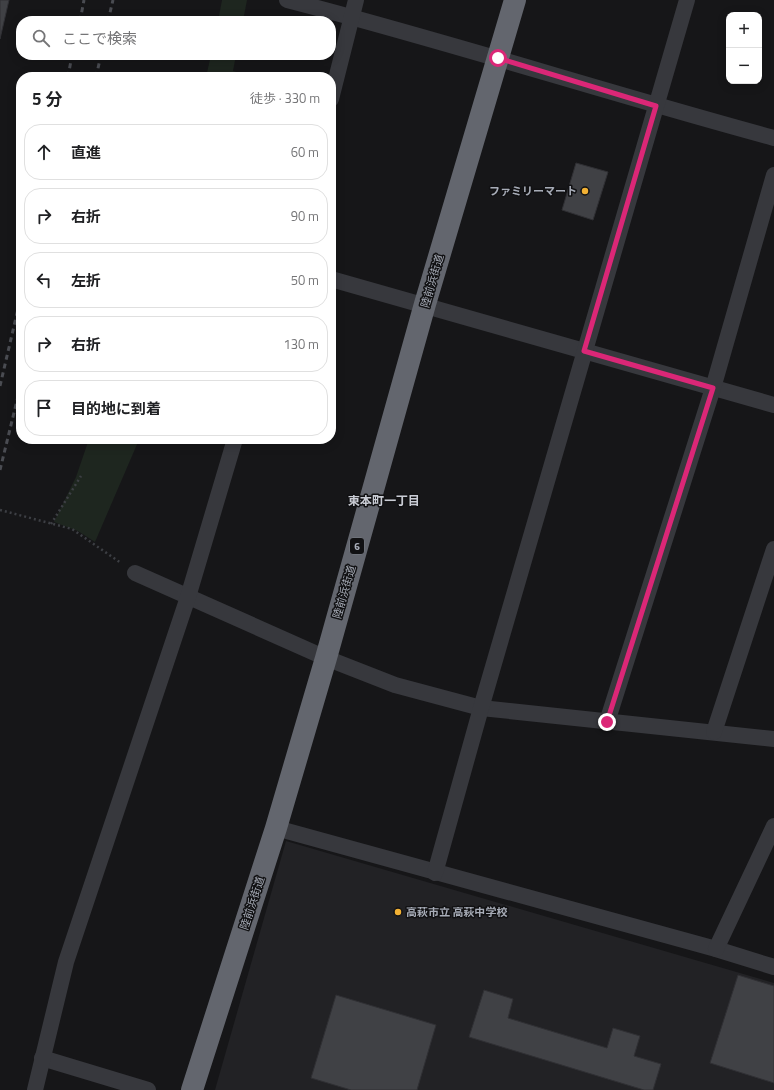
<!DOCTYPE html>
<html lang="ja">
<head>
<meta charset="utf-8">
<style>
  :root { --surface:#fff; --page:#f2f2f2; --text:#202124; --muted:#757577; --line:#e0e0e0 }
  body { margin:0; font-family:"Titillium Web","Noto Sans JP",sans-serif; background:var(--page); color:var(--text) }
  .controls { position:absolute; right:12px; top:12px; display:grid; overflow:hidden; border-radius:8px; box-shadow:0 2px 10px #0003 }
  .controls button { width:36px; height:36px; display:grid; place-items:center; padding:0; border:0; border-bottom:1px solid var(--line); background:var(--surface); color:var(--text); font:20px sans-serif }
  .stop { position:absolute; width:12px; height:12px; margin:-9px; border:3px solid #db2777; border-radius:50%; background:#fff }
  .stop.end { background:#db2777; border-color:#fff; box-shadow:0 1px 4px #0008 }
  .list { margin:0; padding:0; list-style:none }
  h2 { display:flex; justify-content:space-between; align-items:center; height:52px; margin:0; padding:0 16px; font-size:17px }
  h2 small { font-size:13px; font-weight:400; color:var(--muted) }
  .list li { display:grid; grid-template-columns:26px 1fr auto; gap:12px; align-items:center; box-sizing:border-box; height:56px; margin:0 8px 8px; padding:0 8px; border:1px solid var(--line); border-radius:16px }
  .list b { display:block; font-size:15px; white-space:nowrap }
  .list em { font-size:13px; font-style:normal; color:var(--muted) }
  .icon { flex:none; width:22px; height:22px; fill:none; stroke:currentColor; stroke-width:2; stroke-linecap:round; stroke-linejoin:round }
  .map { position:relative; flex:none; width:774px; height:1090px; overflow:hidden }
  .search { position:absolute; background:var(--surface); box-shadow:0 2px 10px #0003; left:16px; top:16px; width:320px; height:44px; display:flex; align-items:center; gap:10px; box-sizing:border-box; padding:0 14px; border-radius:16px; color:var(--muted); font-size:15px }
  .panel { position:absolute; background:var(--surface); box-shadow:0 2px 10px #0003; left:16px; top:72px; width:320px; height:372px; border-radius:16px }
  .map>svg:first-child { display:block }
  .built { fill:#222225 }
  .green { fill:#1e261f }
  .building { fill:#404145; stroke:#303034 }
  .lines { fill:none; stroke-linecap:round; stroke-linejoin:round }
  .path { stroke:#3d3f44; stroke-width:2.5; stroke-dasharray:2 3; stroke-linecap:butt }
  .street { stroke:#37383d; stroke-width:16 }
  .highway { stroke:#63666e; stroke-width:22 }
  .rail { stroke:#4a4c52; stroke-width:3; stroke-dasharray:5 4; stroke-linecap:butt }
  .route { stroke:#db2777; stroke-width:5 }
  .poi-dot { fill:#f2b134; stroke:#111113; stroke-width:1.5 }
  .labels { text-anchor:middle; stroke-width:3; stroke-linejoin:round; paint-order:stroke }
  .shield { fill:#111113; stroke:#7b7e86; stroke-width:1 }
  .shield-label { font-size:10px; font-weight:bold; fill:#a8adb8 }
  .poi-label { font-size:11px; font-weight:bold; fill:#a8adb8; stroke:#111113; text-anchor:end }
  .street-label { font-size:11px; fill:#a8adb8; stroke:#111113 }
  .neighbourhood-label { font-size:12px; font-weight:bold; fill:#c9ccd4; stroke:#111113 }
</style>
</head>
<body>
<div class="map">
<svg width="774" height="1090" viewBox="0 0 774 1090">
  <rect width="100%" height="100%" fill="#161618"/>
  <path class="built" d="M286 841 774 983V1090H215Z"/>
  <g class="green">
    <path d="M222 0H247L243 21H218Z"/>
    <path d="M211 55H236L233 71 252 77H206Z"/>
    <path d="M89 439H134L138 442 95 542 78 531 54 522 76 477Z"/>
  </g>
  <g class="building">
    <path d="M0 0H9L0 39Z"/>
    <path d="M576 163 608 172 593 220 562 210Z"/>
    <path d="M738 975 774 986V1083L710 1063Z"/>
    <path d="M484 990 513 999 508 1018 607 1048 613 1028 640 1036 634 1056 661 1064 653 1090H644L469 1037Z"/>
    <path d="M336 995 436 1025 417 1090H351L311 1078Z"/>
  </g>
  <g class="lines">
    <g class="path">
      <path d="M0 510 72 529 121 563"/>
      <path d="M51 524 81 476"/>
    </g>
    <g class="street">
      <path d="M287 0C450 42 611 94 774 138"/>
      <path d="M331 99 356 0"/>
      <path d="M331 279 774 405"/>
      <path d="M135 573 326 658 395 685 481 708 774 739"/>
      <path d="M607 722 713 388 774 175"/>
      <path d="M714 732 774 549"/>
      <path d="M276 828 716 949 774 967"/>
      <path d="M435 873 481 708 687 0"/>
      <path d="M716 949 774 826"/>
      <path d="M42 1058 148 1090"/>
      <path d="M35 1090 66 962 188 597 235 439"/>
    </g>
    <path class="highway" d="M192 1090 276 828 326 658 425 304 515 0"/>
    <g class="rail">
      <path d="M80 21 84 0"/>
      <path d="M108 21 113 0"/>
      <path d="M68 77 72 55"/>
      <path d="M96 77 101 55"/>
      <path d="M0 386 21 296"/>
      <path d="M0 470 21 384"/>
    </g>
  </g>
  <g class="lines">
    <path class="route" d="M498 58 656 106 584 351 713 388 607 722"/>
  </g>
  <g class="poi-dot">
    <circle cx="585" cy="191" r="4"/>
    <circle cx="398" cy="912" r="4"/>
  </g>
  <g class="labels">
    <rect class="shield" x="350" y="538" width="14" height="16" rx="3"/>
    <g class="shield-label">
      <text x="357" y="550">6</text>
    </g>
    <g class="poi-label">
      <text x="577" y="195">ファミリーマート</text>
      <text x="406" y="916" text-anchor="start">高萩市立 高萩中学校</text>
    </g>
    <g class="street-label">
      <text transform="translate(432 281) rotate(-74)" y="4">陸前浜街道</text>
      <text transform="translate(344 592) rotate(-74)" y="4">陸前浜街道</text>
      <text transform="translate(252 903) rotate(-72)" y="4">陸前浜街道</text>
    </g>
    <g class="neighbourhood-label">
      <text x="384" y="505">東本町一丁目</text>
    </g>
  </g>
</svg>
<div class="controls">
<button>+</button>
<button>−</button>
</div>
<div class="stop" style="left:498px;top:58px"></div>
<div class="stop end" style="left:607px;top:722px"></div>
<div class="search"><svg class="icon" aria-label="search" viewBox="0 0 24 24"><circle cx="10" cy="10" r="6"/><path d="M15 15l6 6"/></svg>ここで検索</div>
<section class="panel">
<h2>5 分<small>徒歩 · 330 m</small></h2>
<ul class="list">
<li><svg class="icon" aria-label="ahead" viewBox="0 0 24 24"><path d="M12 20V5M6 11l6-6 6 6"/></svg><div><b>直進</b></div><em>60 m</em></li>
<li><svg class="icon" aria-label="right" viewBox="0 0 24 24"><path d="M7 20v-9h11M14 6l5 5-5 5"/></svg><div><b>右折</b></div><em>90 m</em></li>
<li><svg class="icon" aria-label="left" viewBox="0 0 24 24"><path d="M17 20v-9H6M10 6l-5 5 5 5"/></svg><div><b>左折</b></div><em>50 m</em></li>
<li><svg class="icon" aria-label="right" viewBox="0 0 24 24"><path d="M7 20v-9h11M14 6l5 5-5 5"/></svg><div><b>右折</b></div><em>130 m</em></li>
<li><svg class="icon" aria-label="arrive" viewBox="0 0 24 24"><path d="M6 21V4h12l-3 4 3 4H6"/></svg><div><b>目的地に到着</b></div></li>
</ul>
</section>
</div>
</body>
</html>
